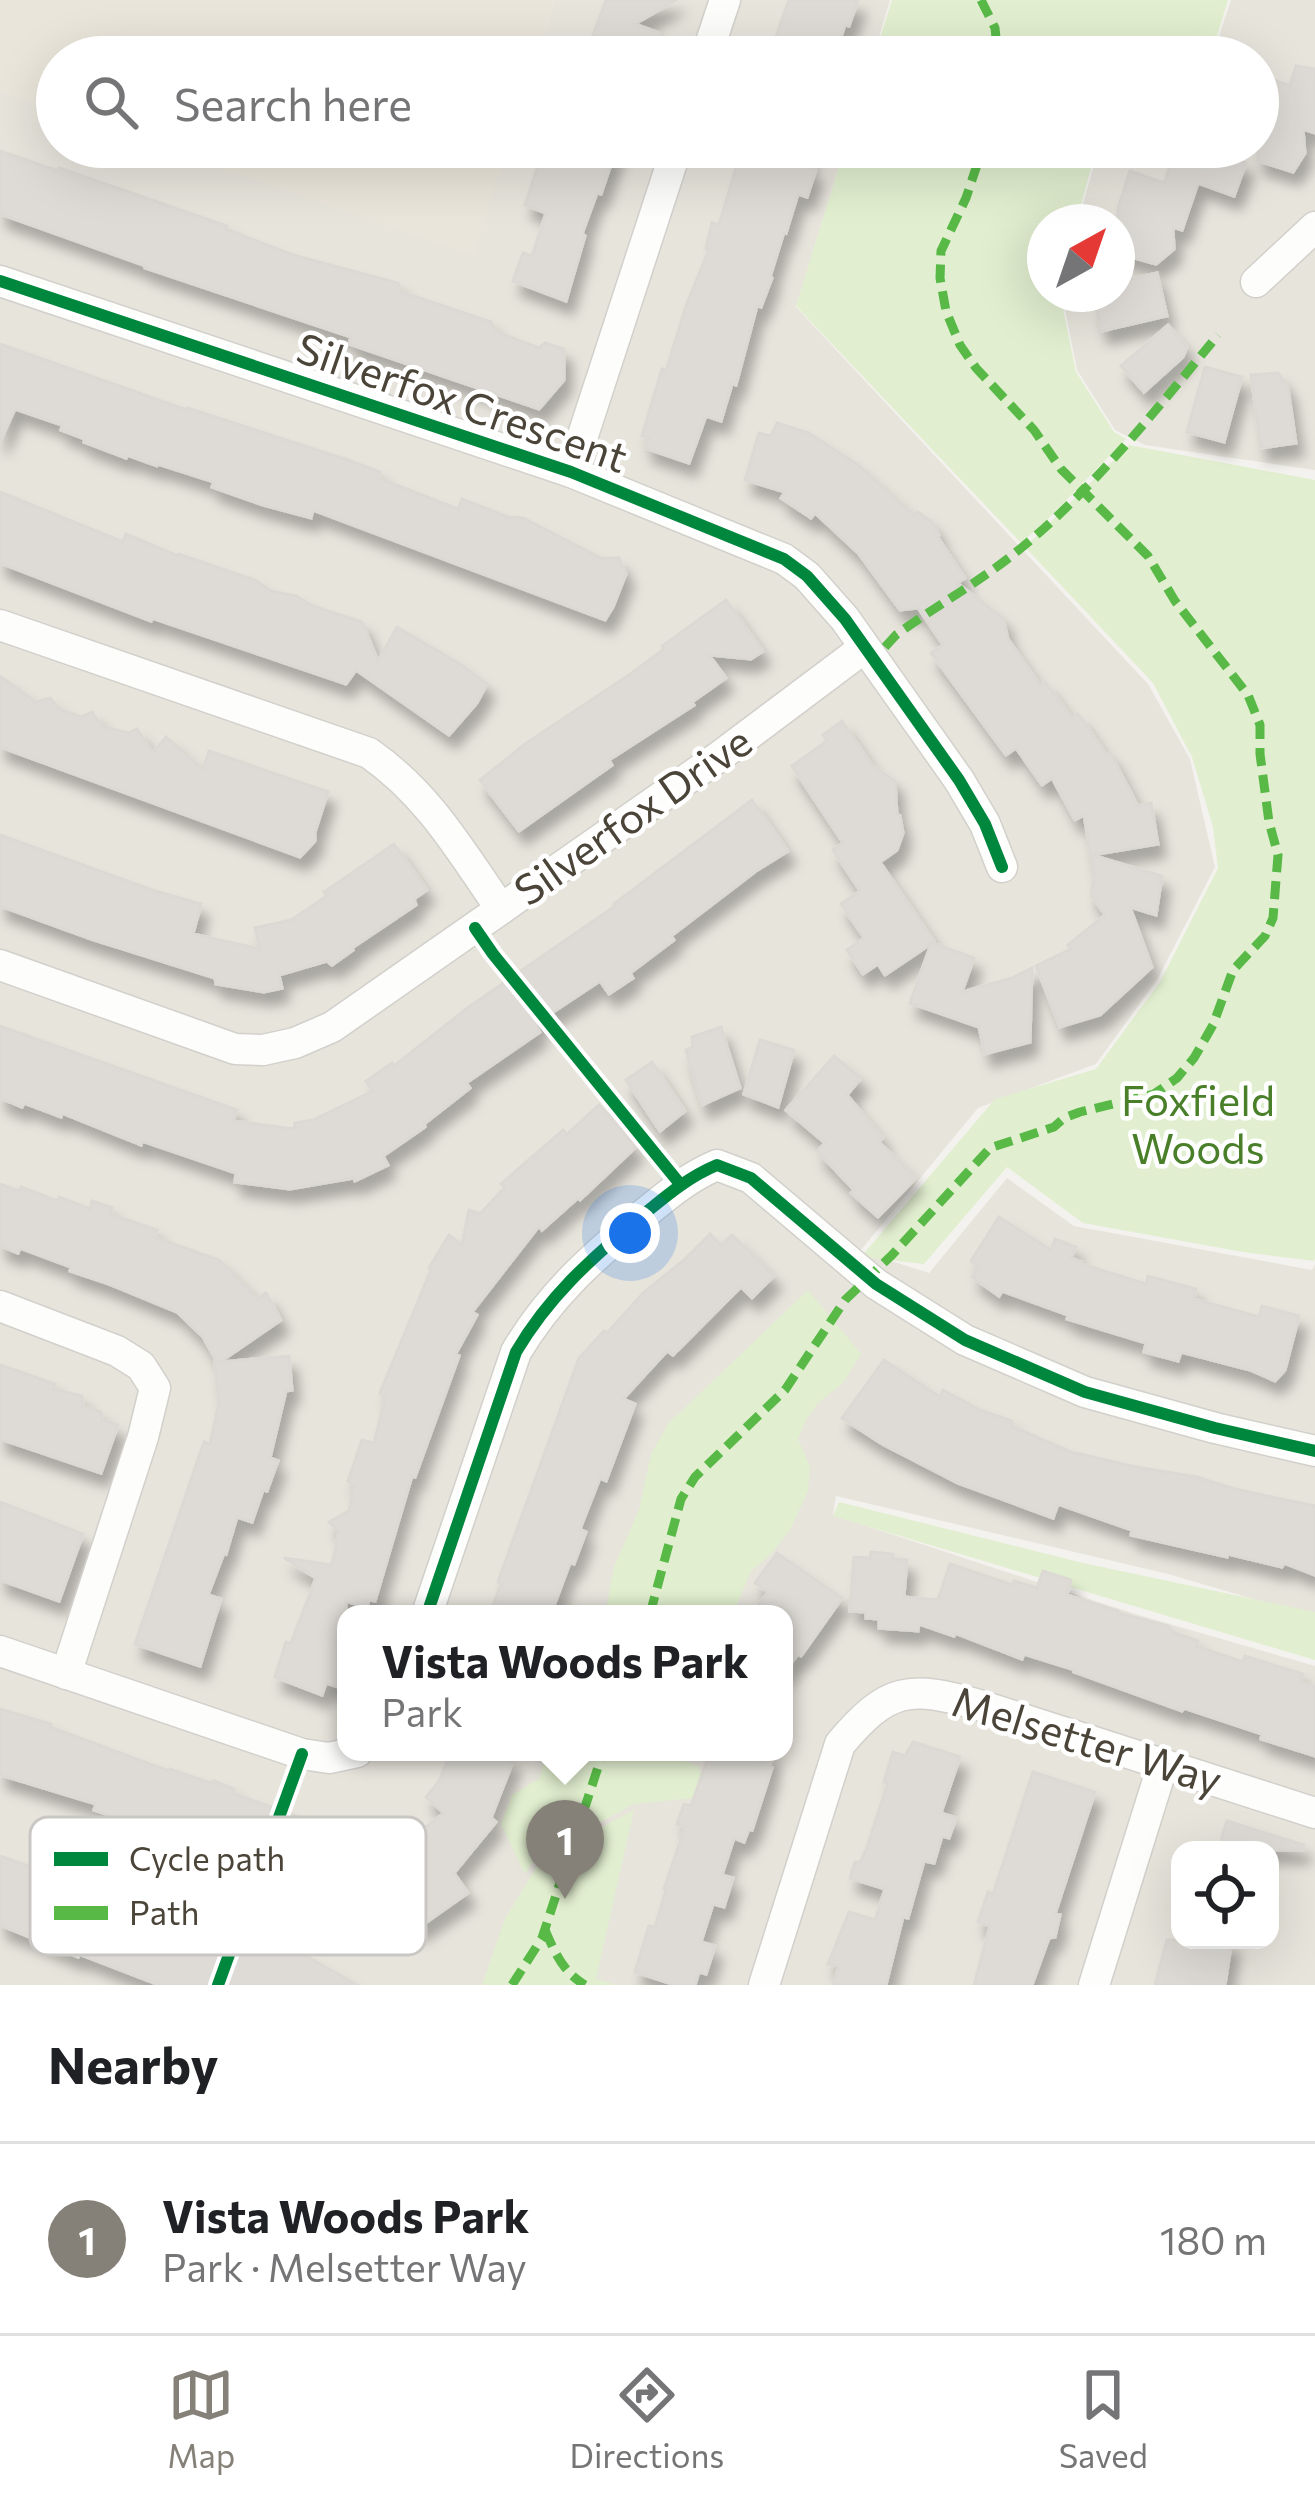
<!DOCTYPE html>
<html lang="en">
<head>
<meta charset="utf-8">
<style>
  :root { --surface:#fff; --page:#f2f2f2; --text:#202124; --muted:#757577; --line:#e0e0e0; --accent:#868178 }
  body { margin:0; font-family:Commissioner,sans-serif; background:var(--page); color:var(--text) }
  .controls { position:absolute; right:36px; bottom:36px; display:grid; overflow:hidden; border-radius:24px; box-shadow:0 12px 48px #0002 }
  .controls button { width:108px; height:108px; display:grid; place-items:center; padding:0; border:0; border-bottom:3px solid var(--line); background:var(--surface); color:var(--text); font:60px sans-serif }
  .compass { position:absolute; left:1027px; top:204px; width:108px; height:108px; border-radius:50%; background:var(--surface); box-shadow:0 12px 48px #0002; rotate:40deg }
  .you { position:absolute; left:630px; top:1233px; width:42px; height:42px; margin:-30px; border:9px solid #fff; border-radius:50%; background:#1a73e8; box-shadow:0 0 0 18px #1a73e833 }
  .badge { display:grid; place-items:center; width:78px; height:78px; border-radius:50%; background:var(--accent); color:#fff; font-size:39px; font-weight:700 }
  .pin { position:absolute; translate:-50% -99px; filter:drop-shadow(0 3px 6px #0008) }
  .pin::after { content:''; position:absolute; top:63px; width:42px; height:36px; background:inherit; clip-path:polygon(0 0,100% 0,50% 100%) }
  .popup { position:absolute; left:337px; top:1605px; width:456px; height:156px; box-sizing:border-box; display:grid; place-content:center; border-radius:24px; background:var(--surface); filter:drop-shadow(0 3px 9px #0005); font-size:39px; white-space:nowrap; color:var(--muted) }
  .popup b { font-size:45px; color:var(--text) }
  .popup::after { content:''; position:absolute; left:50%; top:100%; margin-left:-24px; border:24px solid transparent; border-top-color:var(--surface) }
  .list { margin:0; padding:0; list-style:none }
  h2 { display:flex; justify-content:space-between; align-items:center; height:156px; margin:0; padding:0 48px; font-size:51px }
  h2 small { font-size:39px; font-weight:400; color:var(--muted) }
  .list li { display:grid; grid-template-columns:78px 1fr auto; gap:36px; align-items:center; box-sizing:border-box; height:192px; padding:0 48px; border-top:3px solid var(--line) }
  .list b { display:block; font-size:45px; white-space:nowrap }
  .list p { margin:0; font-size:39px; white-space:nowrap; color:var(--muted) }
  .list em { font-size:39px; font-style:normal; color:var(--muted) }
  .icon { flex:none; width:66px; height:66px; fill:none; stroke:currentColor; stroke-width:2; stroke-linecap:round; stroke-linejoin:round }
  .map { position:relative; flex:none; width:1315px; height:1985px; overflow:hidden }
  .search { position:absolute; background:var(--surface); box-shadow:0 12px 48px #0002; left:36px; right:36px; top:36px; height:132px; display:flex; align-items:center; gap:30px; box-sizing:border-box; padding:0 42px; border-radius:66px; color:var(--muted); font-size:45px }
  .sheet { height:348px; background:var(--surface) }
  nav { display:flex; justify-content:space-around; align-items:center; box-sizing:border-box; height:168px; border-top:3px solid var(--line); background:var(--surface); font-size:33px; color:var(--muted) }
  nav a { display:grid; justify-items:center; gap:6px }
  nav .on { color:var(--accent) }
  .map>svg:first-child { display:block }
  .residential { fill:#e7e4dc; fill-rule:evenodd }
  .education { fill:#eae5da }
  .green { fill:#e1eecf }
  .building { fill:#dedbd6; stroke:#dcd9d4; stroke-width:3; filter:url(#shadow) }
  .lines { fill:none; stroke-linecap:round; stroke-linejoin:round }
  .minor-casing { stroke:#d2d0cb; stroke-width:33 }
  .minor { stroke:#fdfdfc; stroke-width:30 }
  .quiet { stroke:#58b947; stroke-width:9; stroke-dasharray:18 9; stroke-linecap:butt }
  .cycleway-casing { stroke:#fff; stroke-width:20 }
  .cycleway { stroke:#00873e; stroke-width:12 }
  .labels { text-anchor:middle; stroke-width:9; stroke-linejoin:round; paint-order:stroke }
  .street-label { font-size:42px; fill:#4b4439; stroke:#fff }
  .park-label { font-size:42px; fill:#4a7f2a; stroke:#fff }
  .key { fill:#fff; stroke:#c9c7c4; stroke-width:3 }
  .key-label { font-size:33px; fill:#4b4439 }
</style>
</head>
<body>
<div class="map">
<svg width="1315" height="1985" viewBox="0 0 1315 1985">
  <defs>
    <filter id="shadow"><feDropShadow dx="7" dy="13" stdDeviation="6" flood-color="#0004"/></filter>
  </defs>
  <rect width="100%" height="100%" fill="#f4f2ee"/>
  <g class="residential">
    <path d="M555 0H890L873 57H537Z"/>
    <path d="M1231 0H1315V470L1145 445 1115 430 1077 370 1062 294H1117V222H1078L1099 147H1258V57H1204L1219 36Z"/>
    <path d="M0 91 57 111V147H161L472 254 507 147H845L796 307 1148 684 1190 759 1215 867 1157 980 1096 1064 978 1108 860 1251 929 1273 1007 1178 1074 1226 1312 1270 1315 1264V1617L1168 1574 836 1496 833 1515 1135 1614 1315 1666V1985H0ZM346 1614H784V1752H346ZM1180 1850H1270V1940H1180Z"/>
  </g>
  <g class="education">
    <path d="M0 0H555L537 57H57V111L0 91Z"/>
    <path d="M161 147H507L473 255Z"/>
  </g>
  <g class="green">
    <path d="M892 0H1228L1217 36 1201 57H874Z"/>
    <path d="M845 147H1097L1076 222H1045V294H1060L1076 372 1114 432 1126 439 1047 520 1021 543 796 306Z"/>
    <path d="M1129 445 1315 480V1258L1314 1261 1243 1252 1083 1223 1007 1167 924 1264 861 1257 995 1099 1096 1069 1160 982 1218 868 1213 827 1192 757 1153 683 1025 547Z"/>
    <path d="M808 1290 861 1354 843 1383 817 1404 806 1420 798 1439 810 1467 808 1491 790 1530 770 1555 751 1571 733 1614H605L614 1567 639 1510 651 1454 668 1424Z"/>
    <path d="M839 1502 1083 1563 1315 1612V1660L833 1516Z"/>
    <path d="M546 1752H678L687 1762 698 1766 702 1780 693 1798 633 1804 585 1831 549 1836 525 1874 501 1824 512 1795 540 1778Z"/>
    <path d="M634 1810 596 1979 617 1985H482L505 1919 551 1843 587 1835Z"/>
  </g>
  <g class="building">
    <path d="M606 0H676L635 24 659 33 650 57H585Z"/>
    <path d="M789 0H858L849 26 845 25 834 57H769Z"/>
    <path d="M1296 66 1315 69V133L1303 129 1305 153 1293 172 1258 161V127L1274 80 1290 86Z"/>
    <path d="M544 147H617L601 194 597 193 582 234 585 236 566 301 513 281 523 253 532 256 546 213 525 205Z"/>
    <path d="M750 147H811L805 166 816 170 807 197 798 194 786 233 784 232 770 277 772 278 761 307 757 306 736 385 732 384 721 421 706 416 689 463 645 448 649 438 642 436 662 369 666 371 687 303 709 250 706 249 712 223 719 225 739 158 746 161Z"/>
    <path d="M1177 147H1201L1246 163 1234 196 1198 183 1182 230 1173 227 1174 249 1156 264 1117 253 1118 208 1130 171 1164 183Z"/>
    <path d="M0 151 58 171 59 168 227 226 226 229 293 255 398 283 402 292 491 322 497 332 539 348 545 343 564 349V380L539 409 349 344 351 337 145 268 146 266 0 214Z"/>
    <path d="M1157 273 1167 316 1102 331 1095 305 1114 300 1112 294H1117V282Z"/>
    <path d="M1168 325 1187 347 1183 357 1144 392 1121 366Z"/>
    <path d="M0 344 187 410 188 408 348 460 380 472 378 478 458 509 462 499 508 517 523 518 601 558H619L626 574 613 607 605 620 313 510 311 518 263 505 212 487 214 482 158 464 157 466 127 455 126 458 84 442 85 439 61 430 62 425 15 409 0 442Z"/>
    <path d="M1205 367 1242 377 1224 442 1187 432Z"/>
    <path d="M1278 373 1288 388 1296 443 1261 448 1251 375Z"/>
    <path d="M777 423 809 433 858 465 914 515 918 512 932 522 939 535 937 536 965 578 957 583 1003 618 1008 639 1040 685 1045 682 1072 718 1078 714 1107 755 1110 753 1138 806 1151 803 1158 844 1092 855 1162 876 1156 915 1130 907 1152 967 1100 1015 1060 1027 1036 966 1071 949 1068 945 1105 915 1091 895 1094 876 1084 815 1075 820 1052 778 1042 785 1016 748 1006 755 931 653 943 645 918 608 900 610 859 554 815 513 811 518 781 498 785 492 745 480 759 433 771 436Z"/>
    <path d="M0 492 123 542 126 534 178 556 179 554 255 580 271 591 296 596 313 606 362 622 378 661 397 627 460 664 487 684 477 703 449 735 356 670 346 684 152 618 151 621 0 563Z"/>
    <path d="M726 600 763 651 751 659 709 655 726 678 692 702 694 705 609 760 612 765 519 831 480 780 525 744 629 675 664 649 662 646Z"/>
    <path d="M0 676 36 702 50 698 59 709 81 717 92 712 102 726 128 733 137 729 153 753 166 737 203 769 209 751 328 792 315 832V841L300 857 0 747Z"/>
    <path d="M842 721 872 765 895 781 897 814 900 816 903 833 897 850 880 862 934 941 932 943 974 958 962 992 1012 978 1032 968 1030 1042 985 1054 979 1027 910 1003 931 944 885 975 878 964 863 974 847 950 864 938 841 904 860 891 833 850 843 843 792 766 827 741 823 735Z"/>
    <path d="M752 800 788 851 756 871 671 936 674 940 630 973 633 978 609 994 600 981 535 1024 540 1032 466 1083 470 1088 424 1124 425 1127 383 1156 388 1165 355 1181 354 1178 290 1189 235 1182 236 1173 142 1141 141 1145 62 1113 61 1117 24 1103 22 1107 0 1098V1026L237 1110 233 1121 294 1129 295 1123 313 1120 373 1091 366 1081 392 1063 394 1066 466 1009 615 906 614 904Z"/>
    <path d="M0 835 152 890 201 904 193 934 260 949 255 928 291 920 327 896 324 892 394 844 427 890 414 899 416 905 352 948 353 950 332 965 327 961 279 975 282 988 264 992 216 984 215 978 91 939 0 906Z"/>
    <path d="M721 1027 740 1088 702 1105 686 1050 693 1047 692 1037Z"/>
    <path d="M760 1040 794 1050 778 1107 744 1094Z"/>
    <path d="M834 1056 861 1078 847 1095 883 1138 879 1142 916 1178 878 1217 851 1193 854 1190 817 1151 825 1143 786 1110Z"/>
    <path d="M652 1062 685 1111 660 1131 626 1080Z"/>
    <path d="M599 1105 636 1147 580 1200 578 1198 542 1230 539 1226 472 1312 477 1315 455 1355 459 1356 415 1477 412 1476 375 1601 369 1600 367 1608 346 1601V1677L341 1688 326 1683 322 1695 275 1677 286 1642 291 1643 316 1578 284 1558 332 1565 339 1531 329 1522 349 1511 354 1487 348 1481 362 1440 374 1443 385 1398 380 1393 431 1270 429 1268 449 1235 462 1245 469 1210 480 1214 505 1187 501 1184 563 1130 567 1134Z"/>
    <path d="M0 1184 19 1191 21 1187 57 1201 59 1197 90 1209 92 1201 112 1208 110 1214 157 1230 154 1237 219 1260 258 1299 266 1293 281 1320 220 1362 289 1356 292 1390 286 1391 270 1458 278 1461 267 1491 263 1490 252 1522 237 1517 226 1554 224 1553 208 1595 221 1599 200 1666 135 1644 204 1442 210 1444 219 1403 215 1362H217L203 1337 177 1312 109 1284 70 1271 71 1267 20 1248 18 1253 0 1246Z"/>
    <path d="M999 1217 1051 1250 1055 1239 1076 1247 1071 1258 1082 1262V1264L1146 1284 1148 1276 1196 1289 1194 1299 1259 1317 1262 1306 1299 1316 1285 1370 1275 1381 1250 1370 1181 1352 1178 1361 1144 1352 1146 1343 1067 1319 1068 1315 1002 1291 999 1296 972 1277 979 1268 971 1261Z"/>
    <path d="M710 1234 721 1245 732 1235 774 1276 752 1298 741 1287 673 1355 667 1351 623 1399 635 1404 606 1481 600 1478 580 1529 586 1532 574 1564 570 1563 551 1614H490L501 1584 498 1582 579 1358 604 1331 607 1333 644 1292 684 1260Z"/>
    <path d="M884 1360 940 1397 943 1390 980 1410 1012 1421 1011 1426 1071 1452 1136 1467 1197 1477 1235 1489 1315 1506V1575L1284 1563 1282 1567 1228 1554 1227 1557 1131 1535 1132 1530 1058 1504 1053 1518 958 1483 882 1444 842 1418Z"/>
    <path d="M0 1365 55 1384 53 1389 82 1396 83 1406 101 1412 102 1420 118 1425 101 1473 0 1439Z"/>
    <path d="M0 1502 83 1534 59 1601 0 1580Z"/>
    <path d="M871 1552 893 1554V1559L907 1560 904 1597 938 1600 950 1564 1013 1585 1014 1581 1037 1588 1043 1571 1071 1580 1067 1595 1118 1611V1613L1168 1626 1175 1633 1198 1641 1196 1646 1243 1662 1245 1656 1303 1674 1300 1682 1315 1686V1756L1261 1739 1262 1734 1184 1708 1182 1711 1074 1672 1075 1670 1024 1654 1022 1659 955 1633 954 1636 919 1624 918 1631 879 1628V1619L866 1618V1612L850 1611 854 1557 870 1558Z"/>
    <path d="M777 1553 842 1598 801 1656 798 1654 784 1673V1614H752L768 1592 755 1583Z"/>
    <path d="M0 1709 51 1724 50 1727 169 1771 170 1769 211 1783 214 1781 234 1789 232 1793 327 1827 324 1840 388 1856 444 1813 426 1797 439 1781 451 1752H492L514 1759 491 1818 496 1822 454 1873 468 1893 417 1929 387 1888 363 1918 322 1909 326 1888 271 1872 211 1847 206 1859 171 1844 174 1837 94 1810 96 1804 0 1775Z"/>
    <path d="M913 1742 960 1757 941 1813 956 1818 949 1838 942 1836 934 1863 924 1861 908 1918 903 1917 886 1985H833L839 1966 828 1964 849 1912 875 1920 885 1889 850 1878 855 1862H860L866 1850 888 1783 884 1782 893 1752 905 1756Z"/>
    <path d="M710 1752H774L769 1768H772L752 1830 749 1829 744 1842 734 1838 722 1875 733 1878 724 1907 713 1904 701 1942 715 1946 706 1974 699 1972 695 1985H675L635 1972 649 1926 655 1927 666 1890 664 1889 685 1827 677 1824 684 1804 691 1806Z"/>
    <path d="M1033 1772 1095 1792 1055 1914 1060 1915 1055 1937 1049 1938 1032 1985H974L990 1926 978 1922 988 1892 993 1894Z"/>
    <path d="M1227 1821 1304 1845 1303 1850H1218Z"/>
    <path d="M0 1856 65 1879 67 1875 109 1892 111 1887 149 1902 148 1906 184 1920 183 1924 242 1944 244 1936 304 1955 357 1985H159L79 1954 78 1957 0 1925Z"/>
    <path d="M1167 1940H1232L1225 1985H1155Z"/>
  </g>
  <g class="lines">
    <defs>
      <g id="minor">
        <path d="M706 57 725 0"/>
        <path d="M0 281 571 472 784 559 807 576 845 619 959 780 985 824 1002 867"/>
        <path d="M1256 282 1315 227"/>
        <path d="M571 472 677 147"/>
        <path d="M0 625 369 753C429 795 460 850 501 909"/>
        <path d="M0 965 235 1049 263 1050 295 1043 332 1027 720 756 864 648"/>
        <path d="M0 1306 117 1351 141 1366 155 1388 143 1437 66 1674"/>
        <path d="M427 1614 516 1352C549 1296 589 1261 638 1219 664 1198 686 1178 717 1165L751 1178 876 1284 965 1340 1085 1392 1215 1428 1315 1451"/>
        <path d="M0 1651 302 1754 329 1758 357 1752"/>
        <path d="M764 1985 840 1744C888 1687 909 1685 979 1705L1315 1813"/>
        <path d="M1094 1985 1163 1764"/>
      </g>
    </defs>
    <use href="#minor" class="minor-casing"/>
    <use href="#minor" class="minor"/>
    <g class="quiet">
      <path d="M981 0 995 28 998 57"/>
      <path d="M885 647 896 635C933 608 974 585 1010 557 1087 497 1156 410 1218 335"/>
      <path d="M650 1614 681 1499 695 1477 785 1390 845 1300 892 1255 990 1148 1054 1127 1064 1118 1080 1112 1154 1094 1177 1078 1194 1058 1213 1025 1233 970 1265 936 1273 918 1278 855 1269 822 1260 754V725L1248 695 1175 601 1148 556 1061 469 1034 430 976 368 960 345 946 311 940 278 941 251 966 198 983 147"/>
      <path d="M545 1930C555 1953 563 1972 585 1985"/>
      <path d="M512 1985 542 1938 603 1752"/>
    </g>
    <defs>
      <g id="cycleway">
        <path d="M0 281 571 472 784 559 807 576 845 619 959 780 985 824 1002 867"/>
        <path d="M475 928 493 954 680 1184"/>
        <path d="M427 1614 516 1352C549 1296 589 1261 638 1219 664 1198 686 1178 717 1165L751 1178 876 1284 965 1340 1085 1392 1215 1428 1315 1451"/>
        <path d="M218 1985 302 1754"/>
      </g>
    </defs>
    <use href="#cycleway" class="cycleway-casing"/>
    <use href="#cycleway" class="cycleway"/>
  </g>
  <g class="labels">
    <g class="street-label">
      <text transform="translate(462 403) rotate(19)" y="15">Silverfox Crescent</text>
      <text transform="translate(633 816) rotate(-35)" y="15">Silverfox Drive</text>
      <text transform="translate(1087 1741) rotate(17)" y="15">Melsetter Way</text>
    </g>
    <g class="park-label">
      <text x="1198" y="1116">Foxfield<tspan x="1198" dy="48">Woods</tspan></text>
    </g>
  </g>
  <rect x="30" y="1817" width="396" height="138" rx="18" class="key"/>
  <rect x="54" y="1852" width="54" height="14" fill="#00873e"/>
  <rect x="54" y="1906" width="54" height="14" fill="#58b947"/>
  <g class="key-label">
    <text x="129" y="1871">Cycle path</text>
    <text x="129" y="1925">Path</text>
  </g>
</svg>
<div class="controls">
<button><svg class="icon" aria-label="locate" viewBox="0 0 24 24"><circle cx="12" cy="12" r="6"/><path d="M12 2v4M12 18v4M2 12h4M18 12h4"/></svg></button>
</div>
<svg class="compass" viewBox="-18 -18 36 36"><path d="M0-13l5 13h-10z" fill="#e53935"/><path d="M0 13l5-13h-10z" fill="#757577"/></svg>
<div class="you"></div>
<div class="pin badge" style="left:565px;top:1899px">1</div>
<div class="popup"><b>Vista Woods Park</b>Park</div>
<div class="search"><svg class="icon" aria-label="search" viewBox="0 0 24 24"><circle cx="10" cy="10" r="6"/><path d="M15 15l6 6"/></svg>Search here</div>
</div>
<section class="sheet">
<h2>Nearby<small></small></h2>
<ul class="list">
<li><span class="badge">1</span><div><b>Vista Woods Park</b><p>Park · Melsetter Way</p></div><em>180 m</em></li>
</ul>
</section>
<nav>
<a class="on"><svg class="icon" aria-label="map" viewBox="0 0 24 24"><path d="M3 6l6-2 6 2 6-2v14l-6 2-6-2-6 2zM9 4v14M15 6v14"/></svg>Map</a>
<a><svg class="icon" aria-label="directions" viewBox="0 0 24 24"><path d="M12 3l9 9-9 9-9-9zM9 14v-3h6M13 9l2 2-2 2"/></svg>Directions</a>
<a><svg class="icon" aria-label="saved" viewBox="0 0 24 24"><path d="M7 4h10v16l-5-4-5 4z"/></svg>Saved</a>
</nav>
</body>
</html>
